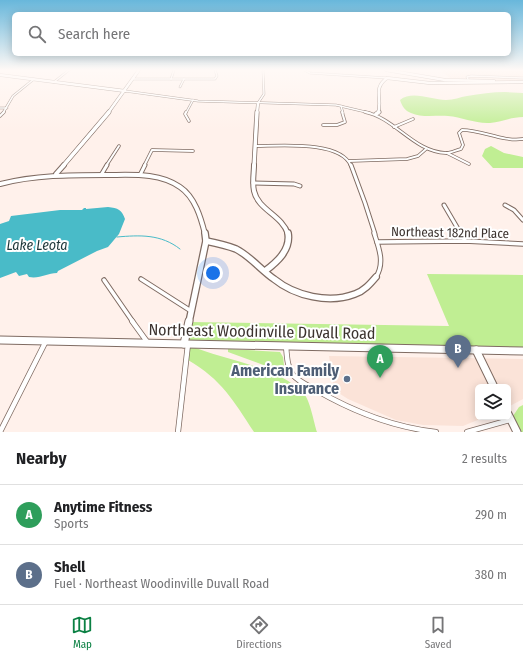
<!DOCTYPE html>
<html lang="en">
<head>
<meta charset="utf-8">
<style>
  :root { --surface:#fff; --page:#f2f2f2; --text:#202124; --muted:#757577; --line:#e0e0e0; --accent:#0b8043 }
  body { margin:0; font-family:"Fira Sans Condensed",sans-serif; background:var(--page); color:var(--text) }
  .controls { position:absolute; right:12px; bottom:12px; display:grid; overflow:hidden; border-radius:6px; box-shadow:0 2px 10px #0003 }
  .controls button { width:36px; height:36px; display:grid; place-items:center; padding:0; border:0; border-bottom:1px solid var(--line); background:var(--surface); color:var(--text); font:20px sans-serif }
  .you { position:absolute; left:213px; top:273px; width:14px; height:14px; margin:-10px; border:3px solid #fff; border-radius:50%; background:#1a73e8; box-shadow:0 0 0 6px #1a73e833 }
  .badge { display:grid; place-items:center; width:26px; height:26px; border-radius:50%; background:var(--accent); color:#fff; font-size:13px; font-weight:700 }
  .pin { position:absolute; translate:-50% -33px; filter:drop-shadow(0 1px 2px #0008) }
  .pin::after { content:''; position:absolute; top:21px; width:14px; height:12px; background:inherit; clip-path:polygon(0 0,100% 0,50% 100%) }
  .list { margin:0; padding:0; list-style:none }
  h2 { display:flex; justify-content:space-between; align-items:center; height:52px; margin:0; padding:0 16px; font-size:17px }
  h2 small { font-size:13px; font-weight:400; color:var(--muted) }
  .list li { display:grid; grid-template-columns:26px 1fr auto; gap:12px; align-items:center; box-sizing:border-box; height:60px; padding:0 16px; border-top:1px solid var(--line) }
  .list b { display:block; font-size:15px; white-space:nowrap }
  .list p { margin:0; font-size:13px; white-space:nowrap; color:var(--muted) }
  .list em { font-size:13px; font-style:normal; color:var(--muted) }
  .icon { flex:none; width:22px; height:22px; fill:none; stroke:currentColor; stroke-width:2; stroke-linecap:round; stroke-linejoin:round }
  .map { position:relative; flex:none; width:523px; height:432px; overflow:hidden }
  .search { position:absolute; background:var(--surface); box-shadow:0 2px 10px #0003; left:12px; right:12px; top:12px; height:44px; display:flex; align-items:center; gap:10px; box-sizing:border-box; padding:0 14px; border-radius:6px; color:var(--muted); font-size:15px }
  .sheet { height:172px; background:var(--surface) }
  nav { display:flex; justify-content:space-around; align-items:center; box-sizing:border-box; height:56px; border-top:1px solid var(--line); background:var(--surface); font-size:11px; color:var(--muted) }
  nav a { display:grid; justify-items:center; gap:2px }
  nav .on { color:var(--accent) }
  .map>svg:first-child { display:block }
  .built { fill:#fbe3d8 }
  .green { fill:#c0ee93 }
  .water { fill:#49bbc8 }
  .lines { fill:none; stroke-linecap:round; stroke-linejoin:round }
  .stream { stroke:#49bbc8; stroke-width:1 }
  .street-far4-casing { stroke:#7f6b62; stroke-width:2.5 }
  .street-far3-casing { stroke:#7f6b62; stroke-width:3.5 }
  .street-far2-casing { stroke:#7f6b62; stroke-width:5 }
  .street-far1-casing { stroke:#7f6b62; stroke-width:5.5 }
  .street-casing { stroke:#7f6b62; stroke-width:6 }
  .secondary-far4-casing { stroke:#7f6b62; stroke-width:3.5 }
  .secondary-far3-casing { stroke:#7f6b62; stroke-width:5 }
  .secondary-far2-casing { stroke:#7f6b62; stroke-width:6 }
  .secondary-far1-casing { stroke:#7f6b62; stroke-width:8 }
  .secondary-casing { stroke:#7f6b62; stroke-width:9 }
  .street-far4 { stroke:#fff; stroke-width:1.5 }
  .street-far3 { stroke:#fff; stroke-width:2 }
  .street-far2 { stroke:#fff; stroke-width:3 }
  .street-far1 { stroke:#fff; stroke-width:3.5 }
  .street { stroke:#fff; stroke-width:4.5 }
  .secondary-far4 { stroke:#fff; stroke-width:2.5 }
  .secondary-far3 { stroke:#fff; stroke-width:3.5 }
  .secondary-far2 { stroke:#fff; stroke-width:4 }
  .secondary-far1 { stroke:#fff; stroke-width:5.5 }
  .secondary { stroke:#fff; stroke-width:7 }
  .service-dot { fill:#5c6f8a; stroke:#fff; stroke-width:1.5 }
  .labels { text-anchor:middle; stroke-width:4; stroke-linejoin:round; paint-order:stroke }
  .street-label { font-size:13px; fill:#3c332f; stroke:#fff }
  .water-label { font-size:14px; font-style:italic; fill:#1d3639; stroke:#fff }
  .near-street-label { font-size:16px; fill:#3c332f; stroke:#fff }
  .near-service-label { font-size:16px; font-weight:bold; fill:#4e5e75; stroke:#fff; text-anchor:end }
</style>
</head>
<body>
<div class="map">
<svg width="523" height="432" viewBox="0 0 523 432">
  <rect width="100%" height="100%" fill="#fff1eb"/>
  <g class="built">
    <path d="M440 70 523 71V82L450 78Z"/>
    <path d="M329 356 523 359V399L508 407V387H478V417H485L463 426 423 425 396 420 348 399 334 390Z"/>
  </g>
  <g class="green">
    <path d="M505 92 523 93V117C511 117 502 122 490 123 476 124 462 117 448 116 436 115 422 118 411 113 405 111 402 106 400 100 412 90 432 100 446 100 454 100 460 97 467 96 480 94 492 92 505 92Z"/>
    <path d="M491 146 504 153 523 157V168H493L482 156 485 149Z"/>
    <path d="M427 274 523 275V351L189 345C224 361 277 365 304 394 310 400 314 423 317 432H254C233 400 222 380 188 360V344L190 322 449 326Z"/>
    <path d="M228 349 280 352 283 357 285 373 228 352Z"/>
    <path d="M523 405V432H517L511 419 519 407Z"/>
  </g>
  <path class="water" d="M108 207C118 208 122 210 125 219L119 234 108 247 97 251 58 271 57 273C47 273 40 279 29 277L27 274 19 276 16 272 0 278V224L9 221 11 216 60 210H82L84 208H86V209Z"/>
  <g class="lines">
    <path class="stream" d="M117 237C140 235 161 234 180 249"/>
    <defs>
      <g id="street-far4">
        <path d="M304 70 310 73 387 78"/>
        <path d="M134 79H215L217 76 215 70"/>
        <path d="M171 79 174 70"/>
        <path d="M468 79 467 77 471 76 523 78"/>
        <path d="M54 82 69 70"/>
        <path d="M180 87 184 79"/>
        <path d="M125 91 198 101 336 105 370 113"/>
        <path d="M258 103 264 94 263 70"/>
        <path d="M341 106 343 113"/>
        <path d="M0 108H7"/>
        <path d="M3 113 13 96 34 79"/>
        <path d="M186 113 193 100"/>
      </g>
      <g id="street-far3">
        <path d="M186 112 185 114 189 121"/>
        <path d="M365 112C395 118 414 152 446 153 451 153 456 150 461 149L463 145 459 133 462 130C483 130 502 142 523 139"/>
        <path d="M0 116 4 112"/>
        <path d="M323 125H337L345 122 342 112"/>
        <path d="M394 127 413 119"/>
        <path d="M256 146C279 146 341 140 351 166"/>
        <path d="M447 153 469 164"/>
        <path d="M349 161 407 159 418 156 426 149"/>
        <path d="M106 166 119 146"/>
        <path d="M144 166 152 150 193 151"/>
      </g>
      <g id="street-far2">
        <path d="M351 165 365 203 375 234"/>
        <path d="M101 175 107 165"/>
        <path d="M140 175 145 165"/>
        <path d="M253 183 294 184 300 186"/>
        <path d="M444 205 461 234"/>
        <path d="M505 205 514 210 523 220"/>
      </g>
      <g id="street-far1">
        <path d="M374 233C379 248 385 263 376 277"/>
        <path d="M461 233 465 241"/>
        <path d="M377 242 465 241 523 244"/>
        <path d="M141 279 191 311"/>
        <path d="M104 280 133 322"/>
      </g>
      <g id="street">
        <path d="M132 321 148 343"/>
        <path d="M286 346C287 356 287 367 293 375 299 382 309 386 316 390 354 412 392 427 436 432"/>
        <path d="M0 432 46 341"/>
        <path d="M178 432 188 344"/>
        <path d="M467 432 510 420"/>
      </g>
      <g id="secondary-far4">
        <path d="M386 70 445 80 494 81"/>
        <path d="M0 75 125 91"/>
        <path d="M108 113 139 70"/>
        <path d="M257 113 258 103"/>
        <path d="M378 113C383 99 372 89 387 78L430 83 523 82"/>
      </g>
      <g id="secondary-far3">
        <path d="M376 114 379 112"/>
        <path d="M63 166 109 112"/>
        <path d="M254 166 257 112"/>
      </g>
      <g id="secondary-far2">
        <path d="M254 165C254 173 252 182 254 191 258 210 282 215 288 234"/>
        <path d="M56 174 64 165"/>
        <path d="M0 184C35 175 70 175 106 175 130 175 159 172 180 187 195 197 201 218 205 234"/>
      </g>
      <g id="secondary-far1">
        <path d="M206 241C216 243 226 245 236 249 250 256 261 270 274 279 295 296 329 304 355 294 364 291 370 284 376 277"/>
        <path d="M265 271C277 262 291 250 288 233"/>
        <path d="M189 322 206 241 205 233"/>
      </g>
      <g id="secondary">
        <path d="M0 340 523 351"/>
        <path d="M184 344 189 321"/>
        <path d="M476 350 494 387"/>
        <path d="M508 414 517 432"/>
      </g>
    </defs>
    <use href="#street-far4" class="street-far4-casing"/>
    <use href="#street-far3" class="street-far3-casing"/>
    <use href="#street-far2" class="street-far2-casing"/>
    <use href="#street-far1" class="street-far1-casing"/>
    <use href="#street" class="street-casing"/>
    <use href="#secondary-far4" class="secondary-far4-casing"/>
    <use href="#secondary-far3" class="secondary-far3-casing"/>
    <use href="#secondary-far2" class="secondary-far2-casing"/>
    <use href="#secondary-far1" class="secondary-far1-casing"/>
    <use href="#secondary" class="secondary-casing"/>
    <use href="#street-far4" class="street-far4"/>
    <use href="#street-far3" class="street-far3"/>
    <use href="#street-far2" class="street-far2"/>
    <use href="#street-far1" class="street-far1"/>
    <use href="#street" class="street"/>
    <use href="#secondary-far4" class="secondary-far4"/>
    <use href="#secondary-far3" class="secondary-far3"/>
    <use href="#secondary-far2" class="secondary-far2"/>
    <use href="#secondary-far1" class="secondary-far1"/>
    <use href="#secondary" class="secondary"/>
  </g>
  <linearGradient id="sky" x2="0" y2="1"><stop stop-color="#68b7db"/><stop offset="0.54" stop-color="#fff9f6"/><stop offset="1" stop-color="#fff9f6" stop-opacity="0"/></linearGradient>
  <rect width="523" height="130" fill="url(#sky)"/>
  <circle class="service-dot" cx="347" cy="379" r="4"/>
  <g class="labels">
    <g class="street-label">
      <text transform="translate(450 232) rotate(1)" y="5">Northeast 182nd Place</text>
    </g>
    <g class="water-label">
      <text x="37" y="250">Lake Leota</text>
    </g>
    <g class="near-street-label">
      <text transform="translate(262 331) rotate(1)" y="6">Northeast Woodinville Duvall Road</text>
    </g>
    <g class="near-service-label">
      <text x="339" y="376">American Family<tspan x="339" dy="18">Insurance</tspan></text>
    </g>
  </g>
</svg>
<div class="controls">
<button><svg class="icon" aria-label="layers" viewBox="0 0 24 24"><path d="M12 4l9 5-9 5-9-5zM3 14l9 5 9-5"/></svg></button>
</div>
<div class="you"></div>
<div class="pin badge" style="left:380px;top:378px;background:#2e9e5b">A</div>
<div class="pin badge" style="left:458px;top:368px;background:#5c6f8a">B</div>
<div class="search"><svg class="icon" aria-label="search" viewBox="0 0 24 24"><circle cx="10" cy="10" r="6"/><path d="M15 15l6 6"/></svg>Search here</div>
</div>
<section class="sheet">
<h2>Nearby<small>2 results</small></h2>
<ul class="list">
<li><span class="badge" style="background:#2e9e5b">A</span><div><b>Anytime Fitness</b><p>Sports</p></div><em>290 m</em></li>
<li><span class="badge" style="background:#5c6f8a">B</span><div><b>Shell</b><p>Fuel · Northeast Woodinville Duvall Road</p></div><em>380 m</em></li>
</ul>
</section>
<nav>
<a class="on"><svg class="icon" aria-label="map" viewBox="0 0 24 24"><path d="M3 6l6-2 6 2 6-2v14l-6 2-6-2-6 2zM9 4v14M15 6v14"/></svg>Map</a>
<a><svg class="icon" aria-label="directions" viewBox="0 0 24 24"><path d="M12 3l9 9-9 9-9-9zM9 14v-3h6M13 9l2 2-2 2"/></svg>Directions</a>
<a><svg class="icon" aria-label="saved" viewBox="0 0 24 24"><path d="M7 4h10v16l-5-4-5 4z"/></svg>Saved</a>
</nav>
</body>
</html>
